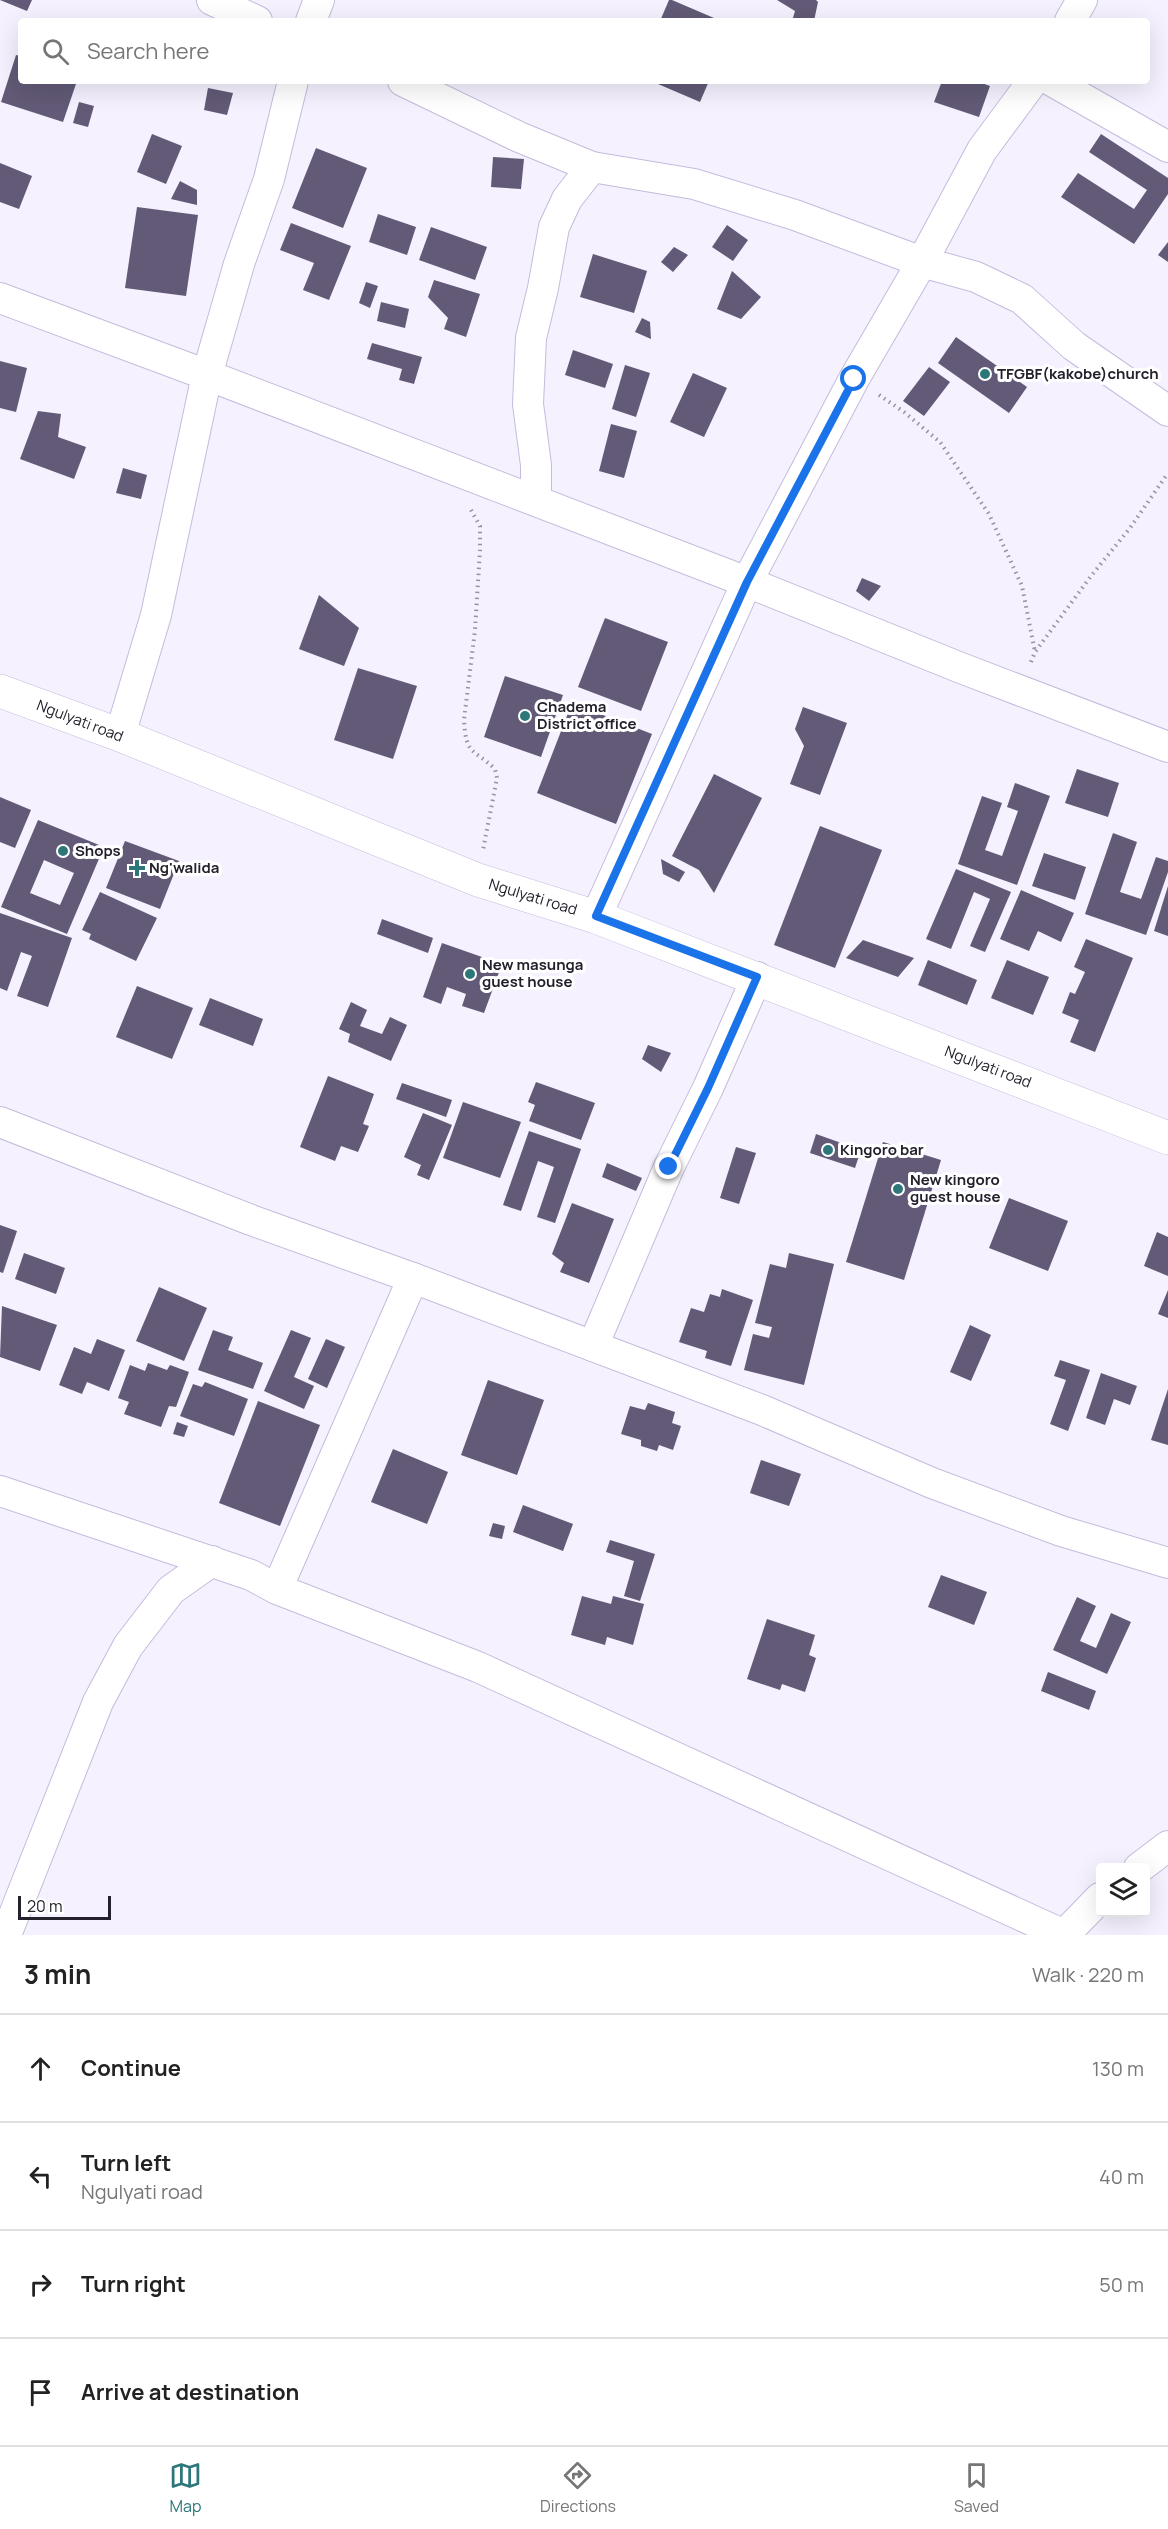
<!DOCTYPE html>
<html lang="en">
<head>
<meta charset="utf-8">
<style>
  :root { --surface:#fff; --page:#f6f6f6; --text:#222; --muted:#767676; --line:#e0e0e0; --accent:#2d777a }
  body { margin:0; font-family:Manrope,sans-serif; background:var(--page); color:var(--text) }
  .controls { position:absolute; right:18px; bottom:18px; display:grid; overflow:hidden; border-radius:6px; box-shadow:0 6px 24px #0002 }
  .controls button { width:54px; height:54px; display:grid; place-items:center; padding:0; border:0; border-bottom:2px solid var(--line); background:var(--surface); color:var(--text); font:30px sans-serif }
  .scale { position:absolute; left:18px; bottom:15px; width:93px; box-sizing:border-box; padding-left:6px; border:3px solid #24202c; border-top:0; font-size:16px; line-height:21px; white-space:nowrap; color:#24202c; -webkit-text-stroke:4px #fff; paint-order:stroke }
  .stop { position:absolute; width:18px; height:18px; margin:-14px; border:4px solid #1a73e8; border-radius:50%; background:#fff }
  .stop.end { background:#1a73e8; border-color:#fff; box-shadow:0 2px 6px #0008 }
  .list { margin:0; padding:0; list-style:none }
  h2 { display:flex; justify-content:space-between; align-items:center; height:78px; margin:0; padding:0 24px; font-size:26px }
  h2 small { font-size:20px; font-weight:400; color:var(--muted) }
  .list li { display:grid; grid-template-columns:39px 1fr auto; gap:18px; align-items:center; box-sizing:border-box; height:108px; padding:0 24px; border-top:2px solid var(--line) }
  .list b { display:block; font-size:22px; white-space:nowrap }
  .list p { margin:0; font-size:20px; white-space:nowrap; color:var(--muted) }
  .list em { font-size:20px; font-style:normal; color:var(--muted) }
  .icon { flex:none; width:33px; height:33px; fill:none; stroke:currentColor; stroke-width:2; stroke-linecap:round; stroke-linejoin:round }
  .map { position:relative; flex:none; width:1168px; height:1935px; overflow:hidden }
  .search { position:absolute; background:var(--surface); box-shadow:0 6px 24px #0002; left:18px; right:18px; top:18px; height:66px; display:flex; align-items:center; gap:15px; box-sizing:border-box; padding:0 21px; border-radius:6px; color:var(--muted); font-size:22px }
  .sheet { height:510px; background:var(--surface) }
  nav { display:flex; justify-content:space-around; align-items:center; box-sizing:border-box; height:84px; border-top:2px solid var(--line); background:var(--surface); font-size:16px; color:var(--muted) }
  nav a { display:grid; justify-items:center; gap:3px }
  nav .on { color:var(--accent) }
  .map>svg:first-child { display:block }
  .building { fill:#625a76; fill-rule:evenodd }
  .lines { fill:none; stroke-linecap:round; stroke-linejoin:round }
  .minor-casing { stroke:#c5bbdc; stroke-width:32 }
  .major-casing { stroke:#c5bbdc; stroke-width:34 }
  .path { stroke:#96929f; stroke-width:4; stroke-dasharray:1.5 4.5; stroke-linecap:butt }
  .minor { stroke:#fff; stroke-width:30 }
  .major { stroke:#fff; stroke-width:33 }
  .route { stroke:#1a73e8; stroke-width:8 }
  .poi-dot { fill:#2d777a; stroke:#fff; stroke-width:2 }
  .labels { text-anchor:middle; stroke-width:6; stroke-linejoin:round; paint-order:stroke }
  .poi-label { font-size:15px; font-weight:bold; fill:#24202c; stroke:#fff; text-anchor:start }
  .street-label { font-size:15px; fill:#24202c; stroke:#fff }
</style>
</head>
<body>
<div class="map">
<svg width="1168" height="1935" viewBox="0 0 1168 1935">
  <rect width="100%" height="100%" fill="#f5f1ff"/>
  <g class="building">
    <path d="M0 0H32L27 11Z"/>
    <path d="M669 0H672L721 21H660Z"/>
    <path d="M777 0H816L818 2 814 21H792L795 11Z"/>
    <path d="M16 55 21 56V81H77L63 122 1 102Z"/>
    <path d="M651 81H709L700 102Z"/>
    <path d="M942 81H976L990 86 979 117 934 102Z"/>
    <path d="M208 88 233 93 227 115 204 110Z"/>
    <path d="M79 102 94 106 88 127 73 123Z"/>
    <path d="M152 134 182 146 166 184 137 172Z"/>
    <path d="M1101 134 1168 178V194L1134 244 1061 197 1078 173 1134 209 1147 190 1089 152Z"/>
    <path d="M316 148 367 168 343 228 292 208Z"/>
    <path d="M493 157 524 159 521 189 491 187Z"/>
    <path d="M0 163 32 176 19 209 0 202Z"/>
    <path d="M180 181 197 190V205L171 199Z"/>
    <path d="M137 207 198 215 186 296 125 288Z"/>
    <path d="M378 214 416 227 407 255 369 242Z"/>
    <path d="M291 223 351 246 329 300 303 290 314 263 280 250Z"/>
    <path d="M727 225 748 240 733 261 712 247Z"/>
    <path d="M431 227 487 247 475 280 419 260Z"/>
    <path d="M1168 242V262L1158 255Z"/>
    <path d="M674 247 688 255 673 272 661 262Z"/>
    <path d="M593 254 647 271 634 313 580 297Z"/>
    <path d="M732 271 761 297 741 319 717 309Z"/>
    <path d="M434 280 480 294 466 337 444 329 448 318 428 297Z"/>
    <path d="M366 282 378 286 370 308 359 303Z"/>
    <path d="M381 302 409 309 405 328 377 321Z"/>
    <path d="M642 318 650 322 651 339 635 332Z"/>
    <path d="M956 337 1027 387 1009 413 938 363Z"/>
    <path d="M372 343 422 357 414 384 399 380 402 369 367 359Z"/>
    <path d="M573 350 613 364 605 388 565 375Z"/>
    <path d="M0 361 27 368 16 412 0 408Z"/>
    <path d="M625 365 650 373 636 417 612 409Z"/>
    <path d="M929 367 950 382 924 416 903 401Z"/>
    <path d="M693 373 727 388 704 437 670 422Z"/>
    <path d="M38 411 61 414 58 437 86 447 74 479 20 459Z"/>
    <path d="M611 424 637 431 624 478 599 471Z"/>
    <path d="M123 468 147 475 141 499 116 493Z"/>
    <path d="M862 578 881 586 869 601 856 591Z"/>
    <path d="M319 595 359 628 344 666 299 649Z"/>
    <path d="M605 618 668 642 641 711 578 687Z"/>
    <path d="M358 668 417 686 393 759 334 740Z"/>
    <path d="M505 676 563 695 541 757 484 737Z"/>
    <path d="M572 703 652 734 616 824 537 793Z"/>
    <path d="M803 707 847 723 820 795 790 784 804 746 795 729Z"/>
    <path d="M1077 769 1119 783 1108 817 1065 803Z"/>
    <path d="M714 774 762 798 714 893 699 870 672 856Z"/>
    <path d="M1015 783 1050 796 1017 885 958 864 982 796 1002 803 985 850 1002 856 1018 811 1007 807Z"/>
    <path d="M0 797 31 810 15 848 0 842Z"/>
    <path d="M38 820 104 847 67 934 1 907ZM44 860 74 873 60 905 30 893Z"/>
    <path d="M820 826 882 850 835 968 774 945Z"/>
    <path d="M1113 833 1137 842 1120 892 1141 899 1156 857 1168 861V872L1146 935 1085 914Z"/>
    <path d="M125 841 179 861 160 909 106 888Z"/>
    <path d="M1044 853 1086 867 1075 900 1032 886Z"/>
    <path d="M661 859 685 872 679 882 663 874Z"/>
    <path d="M956 869 1011 892 985 952 970 946 990 899 974 892 951 949 926 939Z"/>
    <path d="M1168 886V936L1154 931Z"/>
    <path d="M1021 890 1074 913 1061 942 1038 931 1029 951 1000 939Z"/>
    <path d="M100 892 157 918 136 961 89 939 91 934 82 930Z"/>
    <path d="M0 913 72 938 48 1007 17 996 32 956 21 952 7 991 0 988Z"/>
    <path d="M382 919 433 938 428 953 377 934Z"/>
    <path d="M1086 939 1133 958 1095 1052 1070 1042 1079 1020 1062 1013 1070 992 1075 994 1085 972 1074 967Z"/>
    <path d="M863 940 914 958 898 977 846 958Z"/>
    <path d="M442 943 502 964 484 1013 462 1006 466 994 447 987 441 1004 423 997Z"/>
    <path d="M928 960 977 980 967 1005 918 985Z"/>
    <path d="M1007 960 1049 977 1033 1015 991 998Z"/>
    <path d="M137 986 193 1008 172 1059 116 1037Z"/>
    <path d="M210 998 263 1019 253 1046 199 1025Z"/>
    <path d="M351 1002 367 1010 360 1026 382 1034 390 1017 407 1025 391 1061 348 1042 350 1034 339 1029Z"/>
    <path d="M648 1045 671 1053 661 1072 642 1059Z"/>
    <path d="M328 1076 374 1094 363 1124 369 1126 358 1152 341 1146 335 1161 300 1147Z"/>
    <path d="M536 1082 595 1103 581 1140 529 1121 535 1105 528 1102Z"/>
    <path d="M402 1083 452 1100 446 1117 396 1099Z"/>
    <path d="M463 1102 521 1122 500 1178 443 1158Z"/>
    <path d="M423 1113 452 1125 429 1180 417 1175 421 1165 404 1157Z"/>
    <path d="M529 1131 581 1149 555 1223 537 1217 554 1167 538 1161 521 1211 503 1205Z"/>
    <path d="M816 1134 861 1150 855 1168 810 1153Z"/>
    <path d="M883 1142 941 1160 904 1280 846 1262Z"/>
    <path d="M736 1147 756 1153 739 1204 720 1198Z"/>
    <path d="M607 1163 642 1178 636 1191 602 1177Z"/>
    <path d="M1009 1198 1068 1221 1048 1271 989 1248Z"/>
    <path d="M572 1203 614 1219 589 1283 560 1272 564 1263 552 1254Z"/>
    <path d="M0 1225 17 1231 3 1273 0 1272Z"/>
    <path d="M1157 1232 1168 1237V1276L1144 1266Z"/>
    <path d="M24 1253 65 1268 56 1294 15 1279Z"/>
    <path d="M789 1253 834 1264 804 1385 744 1370 753 1334 769 1338 772 1327 755 1323 770 1264 786 1268Z"/>
    <path d="M159 1287 207 1308 184 1361 136 1341Z"/>
    <path d="M722 1289 753 1300 731 1366 705 1358 707 1351 679 1342 691 1308 704 1312 710 1294 720 1297Z"/>
    <path d="M1168 1290V1318L1158 1314Z"/>
    <path d="M2 1306 57 1325 40 1371 0 1357Z"/>
    <path d="M970 1325 991 1335 971 1381 950 1372Z"/>
    <path d="M213 1330 233 1337 228 1350 263 1363 253 1389 198 1370Z"/>
    <path d="M291 1330 311 1338 294 1377 314 1386 304 1409 264 1391Z"/>
    <path d="M97 1339 125 1350 109 1391 87 1382 82 1394 59 1385 74 1347 91 1354Z"/>
    <path d="M326 1339 345 1347 327 1388 308 1379Z"/>
    <path d="M1060 1360 1090 1370 1068 1431 1050 1424 1066 1380 1054 1376Z"/>
    <path d="M148 1363 167 1370 170 1365 189 1372 176 1407 169 1406 161 1427 124 1414 129 1402 118 1398 130 1365 145 1371Z"/>
    <path d="M1101 1373 1137 1386 1130 1405 1114 1399 1105 1425 1086 1418Z"/>
    <path d="M488 1380 544 1400 517 1475 461 1455Z"/>
    <path d="M205 1382 248 1399 234 1436 180 1416 193 1384 202 1387Z"/>
    <path d="M1168 1389V1445L1151 1440Z"/>
    <path d="M258 1401 320 1425 280 1526 219 1503Z"/>
    <path d="M648 1403 675 1412 672 1423 681 1426 673 1450 659 1445 657 1451 641 1446V1440L621 1434 630 1406 645 1410Z"/>
    <path d="M177 1422 188 1426 184 1437 173 1434Z"/>
    <path d="M393 1449 448 1472 427 1524 371 1502Z"/>
    <path d="M761 1460 801 1474 789 1506 750 1493Z"/>
    <path d="M523 1505 573 1524 563 1551 513 1532Z"/>
    <path d="M493 1523 505 1526 502 1539 489 1536Z"/>
    <path d="M610 1540 655 1554 640 1601 624 1596 634 1561 606 1552Z"/>
    <path d="M941 1575 987 1592 974 1625 928 1607Z"/>
    <path d="M582 1596 611 1604 613 1596 644 1604 633 1645 607 1637 605 1645 571 1635Z"/>
    <path d="M1077 1597 1096 1606 1080 1641 1096 1648 1111 1613 1131 1622 1107 1674 1053 1650Z"/>
    <path d="M767 1619 815 1635 809 1655 816 1658 805 1692 782 1684 780 1690 747 1679Z"/>
    <path d="M1048 1672 1096 1691 1089 1710 1041 1691Z"/>
  </g>
  <g class="lines">
    <defs>
      <g id="minor">
        <path d="M212 0 257 21"/>
        <path d="M311 21 319 0"/>
        <path d="M1070 21 1082 0"/>
        <path d="M403 81 519 137 592 167 694 184 795 215 922 262 976 277 1022 299 1074 346 1168 411"/>
        <path d="M1052 81 1168 147"/>
        <path d="M0 298 207 375 747 582 854 379 922 262 982 150 1033 81"/>
        <path d="M536 500V465L528 404 531 338 543 288 554 227 567 199 592 167"/>
        <path d="M120 735 156 615 207 375 239 264 269 179 293 81"/>
        <path d="M596 917 747 582 961 668 1168 747"/>
        <path d="M0 1122 251 1220 413 1278 762 1410 932 1483 1061 1531 1168 1563"/>
        <path d="M593 1346 669 1167 708 1088 757 977"/>
        <path d="M0 1491 251 1575 277 1589 478 1667 1064 1935"/>
        <path d="M277 1589 413 1278"/>
        <path d="M1139 1868 1168 1846"/>
        <path d="M6 1935 98 1702 128 1646 171 1590 212 1561"/>
        <path d="M1064 1935 1100 1898"/>
      </g>
      <path id="major" d="M0 691 120 735 478 880 596 917 1168 1138"/>
    </defs>
    <use href="#minor" class="minor-casing"/>
    <use href="#major" class="major-casing"/>
    <g class="path">
      <path d="M879 395 904 412 940 442 989 514 1022 586 1035 652"/>
      <path d="M471 510 480 526V550L475 630 464 720C466 756 473 748 495 769L497 778 483 850"/>
      <path d="M1031 662 1035 652 1091 576 1130 528 1168 473"/>
    </g>
    <use href="#minor" class="minor"/>
    <use href="#major" class="major"/>
  </g>
  <g class="lines">
    <path class="route" d="M669 1167 708 1088 757 977 596 916 747 582 854 379"/>
  </g>
  <g class="poi-dot">
    <circle cx="985" cy="374" r="6"/>
    <circle cx="525" cy="716" r="6"/>
    <circle cx="63" cy="851" r="6"/>
    <path d="M134 859h6v6h6v6h-6v6h-6v-6h-6v-6h6z"/>
    <circle cx="470" cy="974" r="6"/>
    <circle cx="828" cy="1150" r="6"/>
    <circle cx="898" cy="1189" r="6"/>
  </g>
  <g class="labels">
    <g class="poi-label">
      <text x="997" y="379">TFGBF(kakobe)church</text>
      <text x="537" y="712">Chadema<tspan x="537" dy="17">District office</tspan></text>
      <text x="75" y="856">Shops</text>
      <text x="149" y="873">Ng'walida</text>
      <text x="482" y="970">New masunga<tspan x="482" dy="17">guest house</tspan></text>
      <text x="840" y="1155">Kingoro bar</text>
      <text x="910" y="1185">New kingoro<tspan x="910" dy="17">guest house</tspan></text>
    </g>
    <g class="street-label">
      <text transform="translate(80 721) rotate(21)" y="5">Ngulyati road</text>
      <text transform="translate(533 897) rotate(17)" y="5">Ngulyati road</text>
      <text transform="translate(988 1067) rotate(21)" y="5">Ngulyati road</text>
    </g>
  </g>
</svg>
<div class="controls">
<button><svg class="icon" aria-label="layers" viewBox="0 0 24 24"><path d="M12 4l9 5-9 5-9-5zM3 14l9 5 9-5"/></svg></button>
</div>
<div class="scale">20 m</div>
<div class="stop" style="left:854px;top:379px"></div>
<div class="stop end" style="left:669px;top:1167px"></div>
<div class="search"><svg class="icon" aria-label="search" viewBox="0 0 24 24"><circle cx="10" cy="10" r="6"/><path d="M15 15l6 6"/></svg>Search here</div>
</div>
<section class="sheet">
<h2>3 min<small>Walk · 220 m</small></h2>
<ul class="list">
<li><svg class="icon" aria-label="ahead" viewBox="0 0 24 24"><path d="M12 20V5M6 11l6-6 6 6"/></svg><div><b>Continue</b></div><em>130 m</em></li>
<li><svg class="icon" aria-label="left" viewBox="0 0 24 24"><path d="M17 20v-9H6M10 6l-5 5 5 5"/></svg><div><b>Turn left</b><p>Ngulyati road</p></div><em>40 m</em></li>
<li><svg class="icon" aria-label="right" viewBox="0 0 24 24"><path d="M7 20v-9h11M14 6l5 5-5 5"/></svg><div><b>Turn right</b></div><em>50 m</em></li>
<li><svg class="icon" aria-label="arrive" viewBox="0 0 24 24"><path d="M6 21V4h12l-3 4 3 4H6"/></svg><div><b>Arrive at destination</b></div></li>
</ul>
</section>
<nav>
<a class="on"><svg class="icon" aria-label="map" viewBox="0 0 24 24"><path d="M3 6l6-2 6 2 6-2v14l-6 2-6-2-6 2zM9 4v14M15 6v14"/></svg>Map</a>
<a><svg class="icon" aria-label="directions" viewBox="0 0 24 24"><path d="M12 3l9 9-9 9-9-9zM9 14v-3h6M13 9l2 2-2 2"/></svg>Directions</a>
<a><svg class="icon" aria-label="saved" viewBox="0 0 24 24"><path d="M7 4h10v16l-5-4-5 4z"/></svg>Saved</a>
</nav>
</body>
</html>
